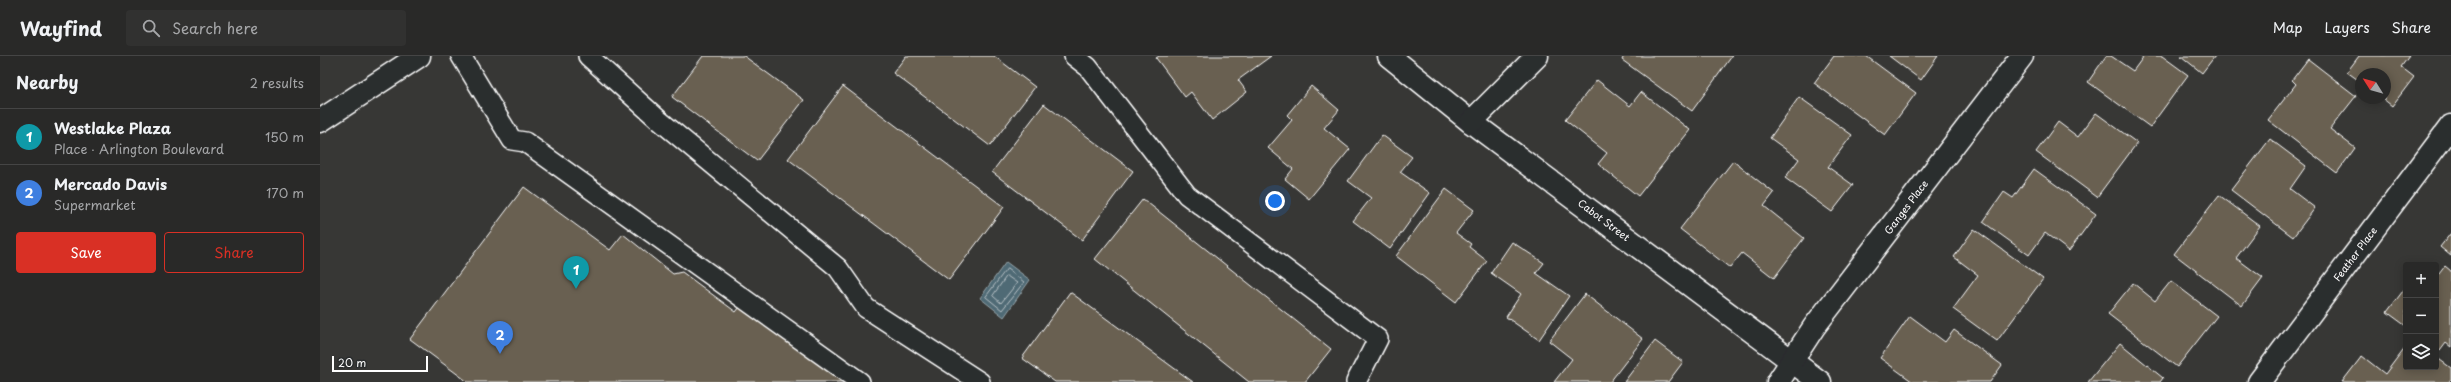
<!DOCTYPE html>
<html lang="en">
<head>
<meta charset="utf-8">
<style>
  :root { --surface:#292928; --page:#313130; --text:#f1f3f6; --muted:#a5a6a8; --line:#454545; --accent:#d93025 }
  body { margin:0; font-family:"Playpen Sans",sans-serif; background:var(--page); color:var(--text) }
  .controls { position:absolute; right:12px; bottom:12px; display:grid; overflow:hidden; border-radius:4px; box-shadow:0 2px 10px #0003 }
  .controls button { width:36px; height:36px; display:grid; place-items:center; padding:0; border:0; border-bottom:1px solid var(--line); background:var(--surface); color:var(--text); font:20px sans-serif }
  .compass { position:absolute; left:2035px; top:12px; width:36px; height:36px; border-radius:50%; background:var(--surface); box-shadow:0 2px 10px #0003; rotate:307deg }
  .scale { position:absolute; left:12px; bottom:10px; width:96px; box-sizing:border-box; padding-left:4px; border:2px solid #fff; border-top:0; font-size:11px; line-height:14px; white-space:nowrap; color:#fff; -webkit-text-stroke:3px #2a2d2e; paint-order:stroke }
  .you { position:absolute; left:955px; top:145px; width:14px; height:14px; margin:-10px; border:3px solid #fff; border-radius:50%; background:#1a73e8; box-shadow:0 0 0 6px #1a73e833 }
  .badge { display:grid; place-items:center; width:26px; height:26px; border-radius:50%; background:var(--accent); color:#fff; font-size:13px; font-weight:700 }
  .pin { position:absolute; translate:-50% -33px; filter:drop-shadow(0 1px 2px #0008) }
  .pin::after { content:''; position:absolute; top:21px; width:14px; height:12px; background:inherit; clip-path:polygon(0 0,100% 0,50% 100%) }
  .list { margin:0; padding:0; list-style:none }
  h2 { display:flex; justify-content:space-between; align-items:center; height:52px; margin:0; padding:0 16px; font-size:17px }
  h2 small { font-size:13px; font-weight:400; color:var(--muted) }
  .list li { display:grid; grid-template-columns:26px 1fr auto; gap:12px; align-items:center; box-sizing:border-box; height:56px; padding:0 16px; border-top:1px solid var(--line) }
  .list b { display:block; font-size:15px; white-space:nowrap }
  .list p { margin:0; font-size:13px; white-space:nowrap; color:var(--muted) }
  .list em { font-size:13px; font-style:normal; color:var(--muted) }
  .actions { display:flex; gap:8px; padding:12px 16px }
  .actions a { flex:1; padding:9px 0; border:1px solid var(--accent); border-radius:4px; text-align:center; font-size:14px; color:var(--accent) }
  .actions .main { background:var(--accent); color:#fff }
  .icon { flex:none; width:22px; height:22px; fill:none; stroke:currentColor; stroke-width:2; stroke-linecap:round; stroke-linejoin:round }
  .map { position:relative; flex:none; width:2131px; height:326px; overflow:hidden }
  header { display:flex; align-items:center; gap:24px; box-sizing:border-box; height:56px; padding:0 20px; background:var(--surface); border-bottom:1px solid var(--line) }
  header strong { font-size:19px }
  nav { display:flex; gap:22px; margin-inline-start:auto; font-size:14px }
  .search { width:280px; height:36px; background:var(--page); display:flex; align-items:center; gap:10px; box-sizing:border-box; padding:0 14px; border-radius:4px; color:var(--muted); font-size:15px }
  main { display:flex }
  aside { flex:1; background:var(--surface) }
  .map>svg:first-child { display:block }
  .water { fill:#506a75; stroke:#96a6ac }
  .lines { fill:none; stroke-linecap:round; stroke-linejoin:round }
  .shore { stroke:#b9c3c8; stroke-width:1 }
  .building { fill:#696051; stroke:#fff }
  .lane-casing { stroke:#fff; stroke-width:22 }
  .street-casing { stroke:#fff; stroke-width:25 }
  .secondary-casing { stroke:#fff; stroke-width:25 }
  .lane { stroke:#2a2d2e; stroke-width:19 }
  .street { stroke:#2a2d2e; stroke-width:22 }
  .secondary { stroke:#2a2d2e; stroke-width:22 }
  .labels { text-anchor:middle; stroke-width:3; stroke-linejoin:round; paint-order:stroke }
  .street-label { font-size:10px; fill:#fff; stroke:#2a2d2e }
</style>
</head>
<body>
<header>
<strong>Wayfind</strong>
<div class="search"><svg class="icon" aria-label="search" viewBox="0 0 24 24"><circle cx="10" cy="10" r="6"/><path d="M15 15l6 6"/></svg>Search here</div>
<nav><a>Map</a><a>Layers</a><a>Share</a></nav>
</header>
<main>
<aside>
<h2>Nearby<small>2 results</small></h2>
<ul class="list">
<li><span class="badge" style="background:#0f9aa8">1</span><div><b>Westlake Plaza</b><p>Place · Arlington Boulevard</p></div><em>150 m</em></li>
<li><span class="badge" style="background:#3f7fe0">2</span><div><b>Mercado Davis</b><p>Supermarket</p></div><em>170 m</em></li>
</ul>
<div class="actions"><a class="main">Save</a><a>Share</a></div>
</aside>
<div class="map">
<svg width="2131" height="326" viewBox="0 0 2131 326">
  <rect width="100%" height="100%" fill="#373735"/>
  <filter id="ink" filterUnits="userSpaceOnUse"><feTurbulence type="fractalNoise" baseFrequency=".025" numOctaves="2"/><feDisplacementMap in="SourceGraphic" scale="8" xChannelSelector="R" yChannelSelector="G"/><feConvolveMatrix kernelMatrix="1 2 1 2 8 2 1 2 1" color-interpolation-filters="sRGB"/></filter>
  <g filter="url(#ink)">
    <path class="water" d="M686 206 710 224 684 261 660 242Z"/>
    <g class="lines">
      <g class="shore">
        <path d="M687 213 704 226 682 254 666 241Z"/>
        <path d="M687 220 697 227 681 247 673 240Z"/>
      </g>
    </g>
    <g class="building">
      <path d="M383 0H424L484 44 437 105 352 41Z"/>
      <path d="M586 0H674L715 31 670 90 573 17Z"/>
      <path d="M839 0H951L918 24 927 36 892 64 871 36 865 41 836 2Z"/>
      <path d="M1304 0H1412L1372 55 1302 4Z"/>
      <path d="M1514 0H1546L1596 37 1565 79 1494 27Z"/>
      <path d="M1569 0H1618L1601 24Z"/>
      <path d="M1786 0H1791L1813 15 1824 0H1842L1868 19 1830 71 1768 26Z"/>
      <path d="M1861 0H1895L1882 17Z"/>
      <path d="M2039 0H2089L2081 11 2094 21 2072 50 2062 42H2065V18H2041V26L2027 16Z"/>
      <path d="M1988 3 2036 40 2010 73 2035 92 2017 117 1948 64 1976 28 1972 24Z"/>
      <path d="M1277 24 1310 50 1321 36 1370 74 1318 140 1278 108 1287 97 1245 64Z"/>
      <path d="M523 30 684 151 629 224 468 103Z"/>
      <path d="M991 30 1019 54 1004 72 1030 93 989 143 965 123 973 113 948 92 972 64 967 59Z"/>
      <path d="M1479 41 1532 79 1508 111 1533 129 1512 156 1465 122 1479 103 1450 82Z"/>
      <path d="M724 48 813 115 762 184 672 116Z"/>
      <path d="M1776 57 1817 87 1777 141 1716 96 1738 66 1758 81Z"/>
      <path d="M1062 79 1092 101 1080 116 1110 137 1070 193 1033 165 1051 142 1028 125Z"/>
      <path d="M1950 83 1986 110 1970 133 1995 152 1973 181 1911 134Z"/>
      <path d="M1413 105 1454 137 1444 150 1484 182 1454 222 1422 197 1410 212 1360 173Z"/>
      <path d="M1714 113 1776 158 1749 195 1725 177 1709 199 1663 166 1684 136 1693 142Z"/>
      <path d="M204 131 290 194 303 178 353 218 362 216 416 256 423 247 527 326H148L90 283Z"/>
      <path d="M1126 133 1154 154 1136 177 1151 188 1149 191 1167 205 1136 246 1076 200Z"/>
      <path d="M1899 139 1940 170 1916 202 1943 222 1922 250 1854 198Z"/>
      <path d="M823 143 1011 293 985 326H929L775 203Z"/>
      <path d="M1654 173 1723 223 1677 285 1633 253 1658 219 1634 201Z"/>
      <path d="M2131 177V200L2120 191Z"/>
      <path d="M1192 186 1224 207 1216 217 1249 240 1219 284 1186 261 1201 238 1171 217Z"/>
      <path d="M2125 210 2131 215V291L2126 287 2120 295 2116 292V222Z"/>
      <path d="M1851 225 1897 260 1857 311 1788 258 1813 227 1835 245Z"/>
      <path d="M2086 231V270L2067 256Z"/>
      <path d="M750 236 873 326H735L702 302Z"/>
      <path d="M1265 238 1323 283 1290 326H1234L1252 303 1229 285Z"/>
      <path d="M1590 260 1625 286 1634 274 1682 309 1670 326H1593L1560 302Z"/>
      <path d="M1335 285 1363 306 1348 326H1304Z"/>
      <path d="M1800 287 1843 322 1840 326H1768Z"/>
      <path d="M2086 290V311H2116V301L2131 312V323L2128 326H2022L2042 300 2065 318Z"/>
    </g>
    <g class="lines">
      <defs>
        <g id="lane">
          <path d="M141 0 192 84 205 86 540 326"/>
          <path d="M268 0 339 64 518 212 546 252 660 326"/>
          <path d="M754 0 768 11 867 139 1058 283 1036 326"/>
        </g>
        <g id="street">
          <path d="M1069 0 1151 66 1500 326"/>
          <path d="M1151 66 1217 0"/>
          <path d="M1458 326 1494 271 1702 0"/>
          <path d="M1939 326 2131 70"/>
        </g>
        <path id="secondary" d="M0 65 99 0"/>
      </defs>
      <use href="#lane" class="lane-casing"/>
      <use href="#street" class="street-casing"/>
      <use href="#secondary" class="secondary-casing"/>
      <use href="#lane" class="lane"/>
      <use href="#street" class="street"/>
      <use href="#secondary" class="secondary"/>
    </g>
  </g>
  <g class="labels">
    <g class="street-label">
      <text transform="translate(1586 151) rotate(-53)" y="4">Ganges Place</text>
      <text transform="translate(1284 164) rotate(37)" y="4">Cabot Street</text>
      <text transform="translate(2035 198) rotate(-53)" y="4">Feather Place</text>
    </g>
  </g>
</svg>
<div class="controls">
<button>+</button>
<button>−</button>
<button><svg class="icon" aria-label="layers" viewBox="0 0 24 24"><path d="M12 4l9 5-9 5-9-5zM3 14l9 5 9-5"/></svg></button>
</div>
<svg class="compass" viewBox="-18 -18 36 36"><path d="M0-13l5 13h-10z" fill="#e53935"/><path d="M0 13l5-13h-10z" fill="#a5a6a8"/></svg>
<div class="scale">20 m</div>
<div class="you"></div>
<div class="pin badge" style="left:256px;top:233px;background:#0f9aa8">1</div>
<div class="pin badge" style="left:180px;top:298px;background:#3f7fe0">2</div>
</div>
</main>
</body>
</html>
